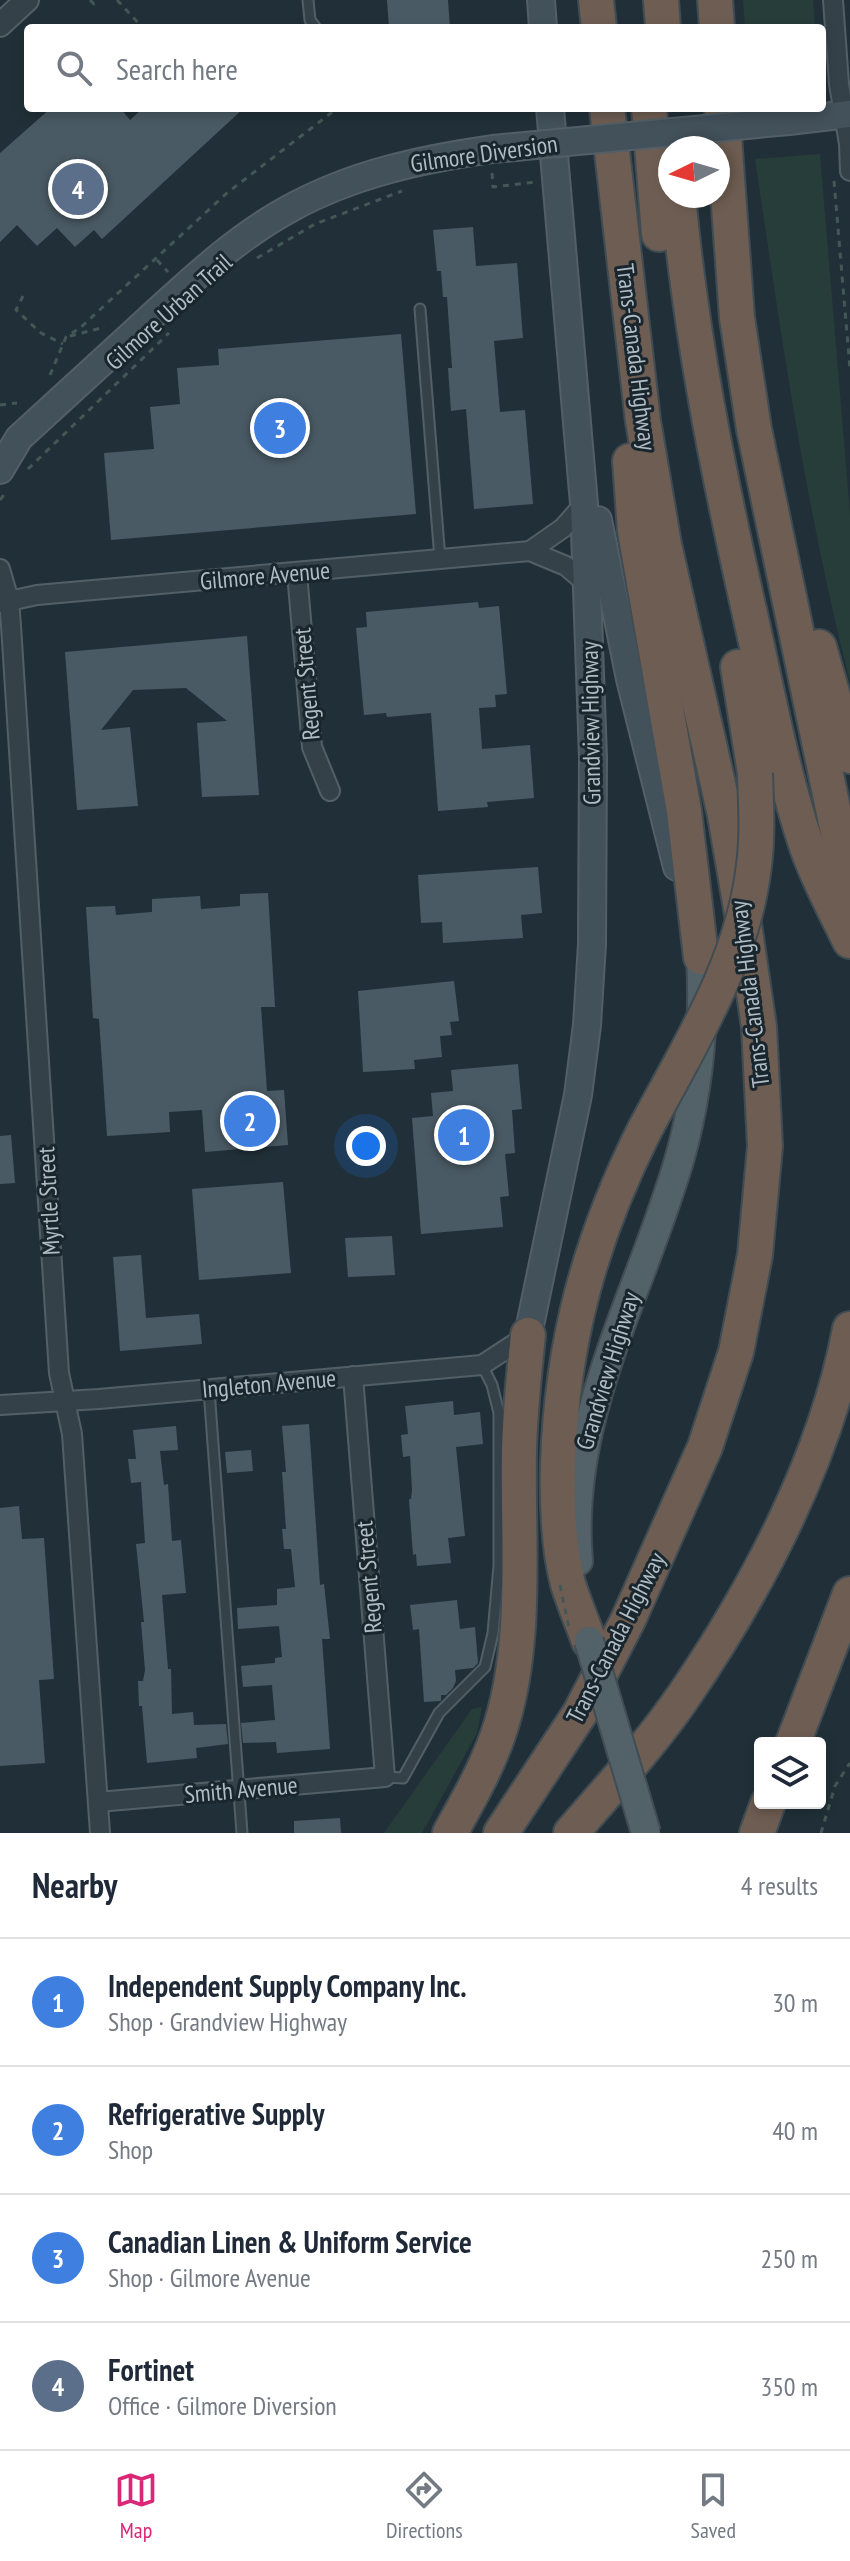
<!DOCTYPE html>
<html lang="en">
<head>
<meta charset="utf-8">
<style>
  :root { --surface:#fff; --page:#f2f2f3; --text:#1f2937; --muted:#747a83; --line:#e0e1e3; --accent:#db2777 }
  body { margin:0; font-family:"PT Sans Narrow",sans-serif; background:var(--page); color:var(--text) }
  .controls { position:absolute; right:24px; bottom:24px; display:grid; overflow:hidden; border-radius:8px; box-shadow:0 4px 12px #0003 }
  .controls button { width:72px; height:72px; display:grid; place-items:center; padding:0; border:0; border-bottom:2px solid var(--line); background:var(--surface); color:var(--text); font:40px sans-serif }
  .compass { position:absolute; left:658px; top:136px; width:72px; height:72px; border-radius:50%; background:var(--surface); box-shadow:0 4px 12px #0003; rotate:265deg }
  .you { position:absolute; left:366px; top:1146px; width:28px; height:28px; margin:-20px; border:6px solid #fff; border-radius:50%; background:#1a73e8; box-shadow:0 0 0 12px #1a73e833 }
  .badge { display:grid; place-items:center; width:52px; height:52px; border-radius:50%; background:var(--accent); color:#fff; font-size:26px; font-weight:700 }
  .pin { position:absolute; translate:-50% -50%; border:4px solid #fff; box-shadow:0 2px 8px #0006 }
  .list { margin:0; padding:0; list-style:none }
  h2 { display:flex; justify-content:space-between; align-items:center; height:104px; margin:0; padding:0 32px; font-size:34px }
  h2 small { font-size:26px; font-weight:400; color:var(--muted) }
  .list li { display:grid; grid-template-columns:52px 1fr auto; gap:24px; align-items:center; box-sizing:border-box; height:128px; padding:0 32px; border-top:2px solid var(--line) }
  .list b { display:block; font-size:30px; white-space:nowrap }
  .list p { margin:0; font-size:26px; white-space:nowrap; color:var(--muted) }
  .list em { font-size:26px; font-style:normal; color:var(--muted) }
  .icon { flex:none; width:44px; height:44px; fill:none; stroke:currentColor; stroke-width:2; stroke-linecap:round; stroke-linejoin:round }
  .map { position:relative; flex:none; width:850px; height:1833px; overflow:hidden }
  .search { position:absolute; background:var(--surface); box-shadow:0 4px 12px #0003; left:24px; right:24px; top:24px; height:88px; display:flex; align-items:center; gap:20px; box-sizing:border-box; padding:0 28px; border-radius:8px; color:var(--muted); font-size:30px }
  .sheet { height:616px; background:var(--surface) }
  nav { display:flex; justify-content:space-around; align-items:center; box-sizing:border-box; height:112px; border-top:2px solid var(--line); background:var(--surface); font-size:22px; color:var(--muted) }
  nav a { display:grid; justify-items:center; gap:4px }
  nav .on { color:var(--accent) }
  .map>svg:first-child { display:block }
  .green { fill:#263d39 }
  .building { fill:#4a5a64 }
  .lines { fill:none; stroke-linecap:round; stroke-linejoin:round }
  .service-casing { stroke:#535f66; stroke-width:13 }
  .minor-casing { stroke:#535f66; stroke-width:22 }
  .tertiary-casing { stroke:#535f66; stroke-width:26 }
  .secondary-casing { stroke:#535f66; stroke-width:30 }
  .primary-casing { stroke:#414d55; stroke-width:32 }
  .motorway-casing { stroke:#404c53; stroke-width:38 }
  .path { stroke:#435856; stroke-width:3; stroke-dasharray:6 6; stroke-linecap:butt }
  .service { stroke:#354149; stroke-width:9 }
  .minor { stroke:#354149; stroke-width:18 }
  .tertiary { stroke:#354149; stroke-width:22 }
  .secondary { stroke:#43515b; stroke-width:26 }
  .primary { stroke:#536169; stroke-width:28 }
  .motorway { stroke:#6e5d52; stroke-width:34 }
  .secondary-bridge-casing { stroke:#535f66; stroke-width:30; stroke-linecap:butt }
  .primary-bridge-casing { stroke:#414d55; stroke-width:32; stroke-linecap:butt }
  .motorway-bridge-casing { stroke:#404c53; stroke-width:38; stroke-linecap:butt }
  .path-bridge { stroke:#435856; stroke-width:3; stroke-dasharray:6 6; stroke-linecap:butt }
  .secondary-bridge { stroke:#43515b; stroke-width:26 }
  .primary-bridge { stroke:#536169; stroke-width:28 }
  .motorway-bridge { stroke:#6e5d52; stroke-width:34 }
  .labels { text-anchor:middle; stroke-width:6; stroke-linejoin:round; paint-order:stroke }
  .street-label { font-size:24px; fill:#b0bcc5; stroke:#1a262d }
</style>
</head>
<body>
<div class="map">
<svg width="850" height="1833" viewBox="0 0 850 1833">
  <rect width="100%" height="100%" fill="#213038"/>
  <g class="green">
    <path d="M743 0H813L815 28H745Z"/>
    <path d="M820 154 850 513V682C806 511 781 335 755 159Z"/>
    <path d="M482 1707 477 1733 422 1833H384L472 1709Z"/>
  </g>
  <g class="building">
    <path d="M387 0H448L450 28H389Z"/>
    <path d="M51 108H120L130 120 143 108H244L102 239 94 230 75 247 57 228 37 246 17 225 0 242V153Z"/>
    <path d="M473 227 476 266 517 263 523 338 494 341 500 412 525 410 533 504 474 509 466 409 451 411 448 368H452L447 297H443L441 271H437L433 230Z"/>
    <path d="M401 334 416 514 111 540 104 453 154 449 150 407 180 404 177 368 219 365 218 349Z"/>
    <path d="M478 602 479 608 499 606 507 694 495 695 496 707 479 708 482 749 530 745 534 798 487 802 488 807 438 811 431 713 387 717 386 713 364 715 356 628 367 627 366 612Z"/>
    <path d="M247 636 259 795 202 797 197 723 227 721 186 688 133 690 101 730 130 727 138 806 77 810 65 652Z"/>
    <path d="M538 867 542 913 521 915 523 938 443 943 442 922 421 923 418 875Z"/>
    <path d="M268 893 275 1007H261L267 1091 284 1090 288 1145 205 1152 202 1110 169 1112 170 1132 107 1136 99 1019 93 1018 86 907 115 906 116 915 152 912V899L200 896 201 909 240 906V894Z"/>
    <path d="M454 981 459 1021 450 1022 452 1035 440 1036 442 1057 414 1060 415 1069 363 1072 358 991Z"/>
    <path d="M518 1064 522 1109 512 1110 515 1153 505 1154 509 1196 500 1197 503 1227 421 1234 412 1118 433 1116 431 1093 453 1091 451 1070Z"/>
    <path d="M11 1135 15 1183 0 1184V1136Z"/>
    <path d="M283 1182 291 1273 199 1280 192 1189Z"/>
    <path d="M392 1236 395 1275 348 1277 345 1238Z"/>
    <path d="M141 1255 146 1318 199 1314 202 1344 120 1351 113 1257Z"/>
    <path d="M453 1401 454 1415 480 1412 483 1444 456 1447 465 1536 448 1538 451 1563 417 1566 416 1554 413 1555 410 1514 409 1499H411L412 1490 410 1456 403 1457 401 1435 408 1434 405 1406Z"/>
    <path d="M309 1424 320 1585 324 1584 330 1639H322L330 1749 277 1753 276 1742 243 1743 241 1723 275 1720 272 1685 243 1687 241 1666 275 1663V1658L282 1657 279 1626 238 1629 237 1608 277 1605V1589L295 1587 291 1549H284L282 1529H286L282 1472H286L282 1426Z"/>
    <path d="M176 1426 178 1450 160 1451 164 1485 168 1484 172 1541 181 1540 186 1593 162 1595 168 1669H171L172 1714 193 1712 194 1725 226 1724 228 1744 196 1748 197 1758 147 1763 142 1706H139L138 1681H143L145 1670 141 1622H144L136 1544 145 1543 141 1482 131 1483 128 1459H136L133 1430Z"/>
    <path d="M251 1450 253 1471 227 1473 225 1452Z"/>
    <path d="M19 1506 22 1539 44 1538 54 1679 39 1680 45 1763 0 1766V1508Z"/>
    <path d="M457 1600 460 1629 475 1627 478 1663 473 1668 455 1670 456 1681 453 1688 446 1695H441V1701L424 1702 419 1629 413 1630 410 1605Z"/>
    <path d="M340 1818 341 1833H294V1821Z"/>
  </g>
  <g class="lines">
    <defs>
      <g id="service">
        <path d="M308 0 310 20 316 28"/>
        <path d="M420 309 440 559"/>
        <path d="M209 1390 242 1833"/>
        <path d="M385 1777 403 1778 439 1713 485 1667 493 1633 499 1566V1413L492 1385 482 1365"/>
      </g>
      <g id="minor">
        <path d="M833 0 839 84 849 144 850 171"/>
        <path d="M530 551 563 528 584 504"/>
        <path d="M0 569 9 600 11 626 59 1373 72 1434 100 1833"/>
        <path d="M297 573 312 747 330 791"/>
        <path d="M0 603 37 595 530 551 566 566 587 584"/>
        <path d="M0 1405 99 1399 482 1365 528 1335"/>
        <path d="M98 1802 385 1777 353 1376"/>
      </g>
      <path id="tertiary" d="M0 25 27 0"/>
      <g id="secondary">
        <path d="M541 0 543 28"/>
        <path d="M789 121 850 114"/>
        <path d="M0 470 19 438C63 398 106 358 150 318 194 278 236 238 289 209 352 174 422 159 493 149"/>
        <path d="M598 520 630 679 677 867"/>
        <path d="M528 1335 578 1095 587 1025 592 944 593 758 584 504 550 108"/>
      </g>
      <path id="primary" d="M578 1561C565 1417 642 1291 680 1157 698 1092 705 1024 701 957"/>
      <g id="motorway">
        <path d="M596 0 599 28"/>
        <path d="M661 0 663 28"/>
        <path d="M715 0 717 28"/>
        <path d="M649 108 659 234"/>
        <path d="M722 108 737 318 754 429 850 890"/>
        <path d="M678 196C691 337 718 472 749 610 767 689 781 770 807 847 818 879 835 910 850 941"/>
        <path d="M630 461 635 531 684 811 701 957"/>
        <path d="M819 647 850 756"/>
        <path d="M738 667 755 773"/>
        <path d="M589 1641C582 1622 574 1603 568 1584 558 1546 557 1502 558 1463 562 1342 590 1239 644 1131"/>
        <path d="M793 1743 850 1594"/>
        <path d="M450 1833C468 1801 486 1769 498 1735 529 1645 517 1543 519 1450 520 1411 524 1373 528 1335"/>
        <path d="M501 1833 580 1713 628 1620 705 1447 736 1352 755 1255 765 1146 759 1027 745 931 725 815 664 545 643 421 607 108"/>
        <path d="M571 1833C609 1789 650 1745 683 1697 757 1589 826 1458 850 1329"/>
        <path d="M757 1833 768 1803"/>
      </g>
    </defs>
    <use href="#service" class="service-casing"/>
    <use href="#minor" class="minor-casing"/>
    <use href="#tertiary" class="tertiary-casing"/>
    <use href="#secondary" class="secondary-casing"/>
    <use href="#primary" class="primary-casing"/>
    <use href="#motorway" class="motorway-casing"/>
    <g class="path">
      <path d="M90 0 94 4 98 0"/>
      <path d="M117 0 143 28"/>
      <path d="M492 173 493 187 536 182"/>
      <path d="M834 181 850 369"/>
      <path d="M257 258 315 224 402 191"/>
      <path d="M157 260 168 272"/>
      <path d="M23 296 16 310 41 333 63 344"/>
      <path d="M70 336 105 327"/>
      <path d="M50 375 66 337 80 328 227 193 331 113 344 108"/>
      <path d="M0 405 17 403"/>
      <path d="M28 469 169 333"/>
      <path d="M0 500 6 492"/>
      <path d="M821 1833 835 1786 850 1763"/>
    </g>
    <use href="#service" class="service"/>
    <use href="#minor" class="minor"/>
    <use href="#tertiary" class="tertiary"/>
    <use href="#secondary" class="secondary"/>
    <use href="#primary" class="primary"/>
    <use href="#motorway" class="motorway"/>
    <defs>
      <path id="secondary-bridge" d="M493 149 789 121"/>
      <path id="primary-bridge" d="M589 1641 646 1833"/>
      <path id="motorway-bridge" d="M644 1131C689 1046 743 963 754 865 758 835 756 804 755 773"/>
    </defs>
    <use href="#secondary-bridge" class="secondary-bridge-casing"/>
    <use href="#primary-bridge" class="primary-bridge-casing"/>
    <use href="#motorway-bridge" class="motorway-bridge-casing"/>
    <path class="path-bridge" d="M560 1585 569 1628"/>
    <use href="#secondary-bridge" class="secondary-bridge"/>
    <use href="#primary-bridge" class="primary-bridge"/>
    <use href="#motorway-bridge" class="motorway-bridge"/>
  </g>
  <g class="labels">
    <g class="street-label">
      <text transform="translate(484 154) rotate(-8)" y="8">Gilmore Diversion</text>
      <text transform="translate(169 312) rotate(-42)" y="8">Gilmore Urban Trail</text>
      <text transform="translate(636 357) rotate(83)" y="8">Trans-Canada Highway</text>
      <text transform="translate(265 576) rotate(-5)" y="8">Gilmore Avenue</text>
      <text transform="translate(307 684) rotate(-95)" y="8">Regent Street</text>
      <text transform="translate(591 723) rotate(-91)" y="8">Grandview Highway</text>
      <text transform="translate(750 994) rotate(-97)" y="8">Trans-Canada Highway</text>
      <text transform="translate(49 1201) rotate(-93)" y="8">Myrtle Street</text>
      <text transform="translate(608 1371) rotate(-73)" y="8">Grandview Highway</text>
      <text transform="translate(269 1384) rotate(-5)" y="8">Ingleton Avenue</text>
      <text transform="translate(369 1577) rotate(-95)" y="8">Regent Street</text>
      <text transform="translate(616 1638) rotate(-63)" y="8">Trans-Canada Highway</text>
      <text transform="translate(241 1790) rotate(-5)" y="8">Smith Avenue</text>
    </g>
  </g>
</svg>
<div class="controls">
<button><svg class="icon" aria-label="layers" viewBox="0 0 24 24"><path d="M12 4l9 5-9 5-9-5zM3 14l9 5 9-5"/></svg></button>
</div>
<svg class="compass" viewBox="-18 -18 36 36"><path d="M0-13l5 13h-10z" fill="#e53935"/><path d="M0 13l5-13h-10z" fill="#747a83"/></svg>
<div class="you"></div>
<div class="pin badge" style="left:464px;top:1135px;background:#3f7fe0">1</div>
<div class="pin badge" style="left:250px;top:1121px;background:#3f7fe0">2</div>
<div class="pin badge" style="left:280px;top:428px;background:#3f7fe0">3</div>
<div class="pin badge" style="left:78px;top:189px;background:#5c6f8a">4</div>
<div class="search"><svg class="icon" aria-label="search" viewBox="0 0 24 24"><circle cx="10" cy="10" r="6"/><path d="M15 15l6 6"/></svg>Search here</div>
</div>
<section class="sheet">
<h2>Nearby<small>4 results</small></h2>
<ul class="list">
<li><span class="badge" style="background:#3f7fe0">1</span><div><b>Independent Supply Company Inc.</b><p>Shop · Grandview Highway</p></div><em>30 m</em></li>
<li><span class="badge" style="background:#3f7fe0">2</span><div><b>Refrigerative Supply</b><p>Shop</p></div><em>40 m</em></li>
<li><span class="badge" style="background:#3f7fe0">3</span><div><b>Canadian Linen &amp; Uniform Service</b><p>Shop · Gilmore Avenue</p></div><em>250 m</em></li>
<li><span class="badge" style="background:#5c6f8a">4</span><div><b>Fortinet</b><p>Office · Gilmore Diversion</p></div><em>350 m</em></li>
</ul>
</section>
<nav>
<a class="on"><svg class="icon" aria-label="map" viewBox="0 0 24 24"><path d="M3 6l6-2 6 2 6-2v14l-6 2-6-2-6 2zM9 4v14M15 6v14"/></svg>Map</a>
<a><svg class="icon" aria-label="directions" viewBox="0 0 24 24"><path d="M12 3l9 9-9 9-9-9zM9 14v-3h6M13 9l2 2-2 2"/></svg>Directions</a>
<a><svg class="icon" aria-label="saved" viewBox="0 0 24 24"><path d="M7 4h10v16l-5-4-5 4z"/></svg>Saved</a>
</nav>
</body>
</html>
